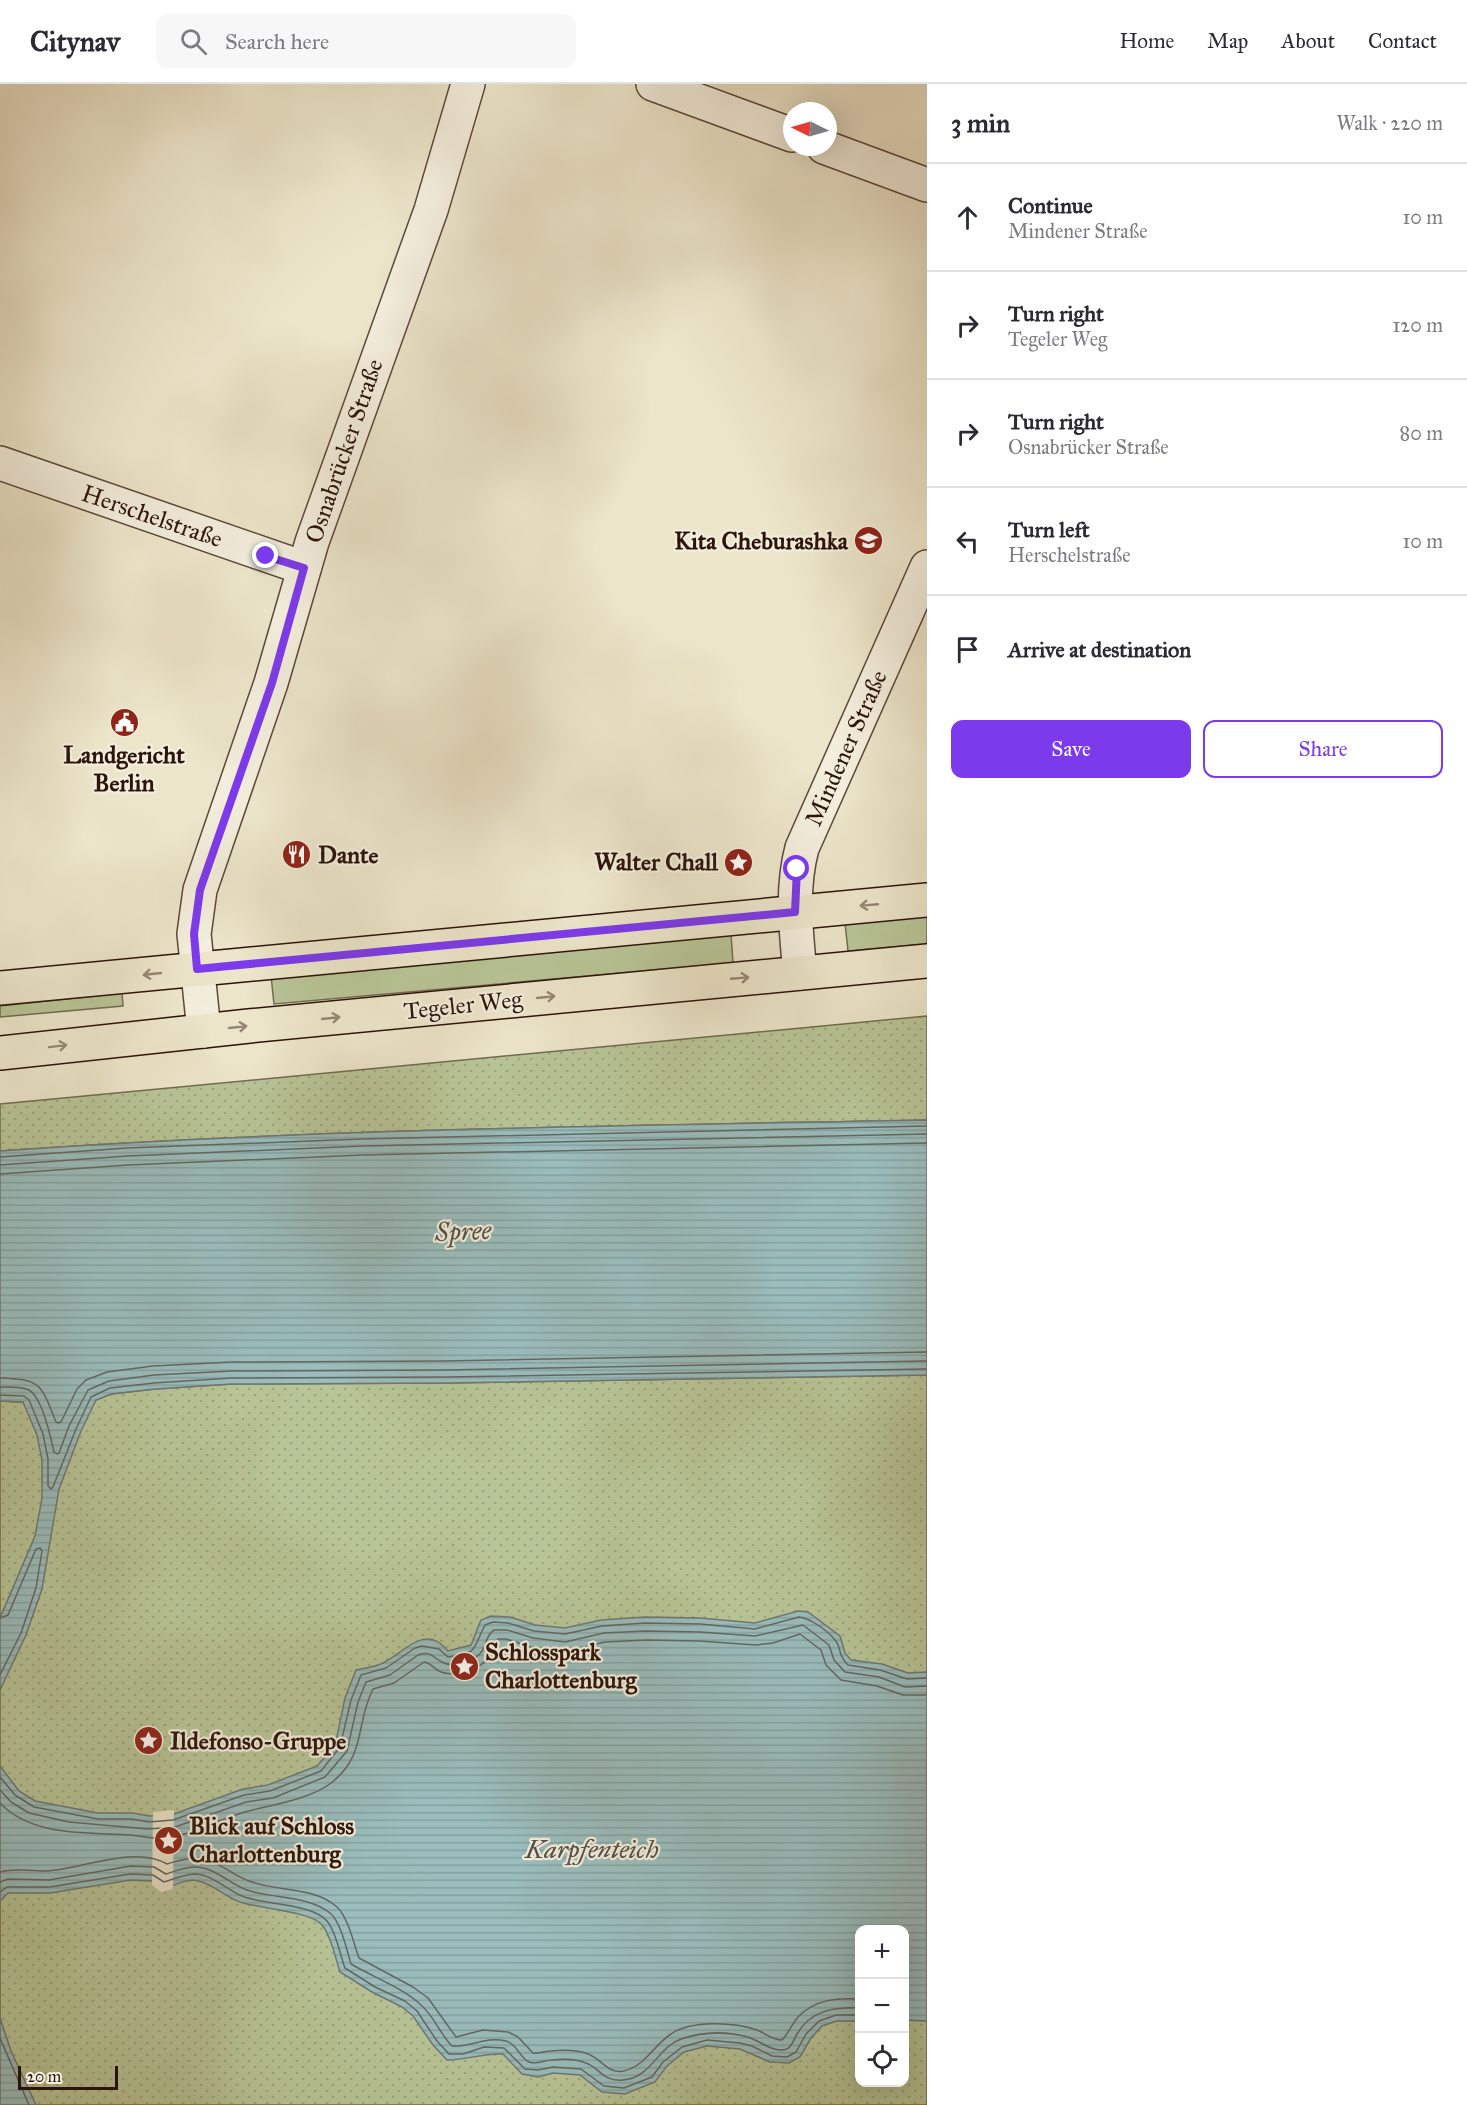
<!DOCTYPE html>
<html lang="en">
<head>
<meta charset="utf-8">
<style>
  :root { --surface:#fff; --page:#f7f7f7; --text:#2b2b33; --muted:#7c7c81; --line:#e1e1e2; --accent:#7c3aed }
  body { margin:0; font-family:"IM FELL Great Primer",serif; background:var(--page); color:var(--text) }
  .controls { position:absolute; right:18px; bottom:18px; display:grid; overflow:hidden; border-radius:12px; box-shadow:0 6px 24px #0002 }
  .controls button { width:54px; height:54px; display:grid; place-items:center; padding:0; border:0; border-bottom:2px solid var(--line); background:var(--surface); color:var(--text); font:30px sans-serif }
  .compass { position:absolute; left:783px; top:18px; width:54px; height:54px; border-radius:50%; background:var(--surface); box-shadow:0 6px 24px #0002; rotate:275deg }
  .scale { position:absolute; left:18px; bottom:15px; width:100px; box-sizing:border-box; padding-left:6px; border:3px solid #2c140a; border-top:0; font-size:16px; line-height:21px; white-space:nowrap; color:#2c140a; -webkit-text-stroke:4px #f3eedd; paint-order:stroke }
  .stop { position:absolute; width:18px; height:18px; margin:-14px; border:4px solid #7c3aed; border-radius:50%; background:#fff }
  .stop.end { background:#7c3aed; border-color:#fff; box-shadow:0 2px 6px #0008 }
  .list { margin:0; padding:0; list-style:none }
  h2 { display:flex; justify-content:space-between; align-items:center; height:78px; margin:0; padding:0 24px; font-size:26px }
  h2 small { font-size:20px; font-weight:400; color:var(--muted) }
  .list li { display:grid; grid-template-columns:39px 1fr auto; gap:18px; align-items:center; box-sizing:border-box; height:108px; padding:0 24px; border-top:2px solid var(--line) }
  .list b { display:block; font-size:22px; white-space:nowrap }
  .list p { margin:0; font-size:20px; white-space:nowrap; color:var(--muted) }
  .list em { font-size:20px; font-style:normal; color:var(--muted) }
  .actions { display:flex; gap:12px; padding:18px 24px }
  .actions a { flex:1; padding:14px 0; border:2px solid var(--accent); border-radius:12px; text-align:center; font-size:21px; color:var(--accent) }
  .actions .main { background:var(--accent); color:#fff }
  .icon { flex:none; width:33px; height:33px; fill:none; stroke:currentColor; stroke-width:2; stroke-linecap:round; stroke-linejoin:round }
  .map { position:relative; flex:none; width:927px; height:2021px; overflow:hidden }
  header { display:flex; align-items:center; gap:36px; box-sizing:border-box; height:84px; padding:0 30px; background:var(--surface); border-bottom:2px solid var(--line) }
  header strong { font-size:28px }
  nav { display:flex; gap:33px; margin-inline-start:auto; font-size:21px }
  .search { width:420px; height:54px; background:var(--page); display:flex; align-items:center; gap:15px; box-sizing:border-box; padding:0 21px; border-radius:12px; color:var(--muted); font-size:22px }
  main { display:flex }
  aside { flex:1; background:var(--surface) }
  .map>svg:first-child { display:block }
  .green { fill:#b8c597; stroke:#726c50; stroke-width:1.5 }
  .park { fill:url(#park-dots); stroke:#726c50; stroke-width:1.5; fill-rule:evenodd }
  .water { fill:url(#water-rules); stroke:#6e7975; stroke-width:1.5 }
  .pier { fill:#ece5ca }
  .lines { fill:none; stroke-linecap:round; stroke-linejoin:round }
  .shore { stroke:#636864; stroke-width:1.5 }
  .minor-casing { stroke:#5c483a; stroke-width:36 }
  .major-casing { stroke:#2c140a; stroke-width:36 }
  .minor { stroke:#f3eedd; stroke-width:33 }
  .major { stroke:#ece5ca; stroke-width:33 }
  .oneway { stroke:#968774 }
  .route { stroke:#7c3aed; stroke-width:8 }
  .labels { text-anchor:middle; stroke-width:4.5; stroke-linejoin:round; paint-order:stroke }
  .street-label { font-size:24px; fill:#2c140a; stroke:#f3eedd }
  .poi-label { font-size:24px; font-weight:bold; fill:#2c140a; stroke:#f3eedd; text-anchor:start }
  .water-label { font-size:26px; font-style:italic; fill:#524f49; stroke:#f3eedd }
</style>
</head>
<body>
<header>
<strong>Citynav</strong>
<div class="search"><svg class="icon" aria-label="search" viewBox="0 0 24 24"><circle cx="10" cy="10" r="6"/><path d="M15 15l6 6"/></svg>Search here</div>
<nav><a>Home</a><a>Map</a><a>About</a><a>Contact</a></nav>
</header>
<main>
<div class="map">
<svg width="927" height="2021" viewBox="0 0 927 2021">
  <defs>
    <pattern id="park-dots" width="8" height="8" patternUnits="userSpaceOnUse" patternTransform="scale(1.5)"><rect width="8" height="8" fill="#b8c597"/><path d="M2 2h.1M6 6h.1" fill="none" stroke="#9ea881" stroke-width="1.8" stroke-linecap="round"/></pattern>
    <pattern id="water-rules" width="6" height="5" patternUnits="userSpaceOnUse" patternTransform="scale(1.5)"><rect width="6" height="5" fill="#9abdbd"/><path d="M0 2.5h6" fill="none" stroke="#85a2a1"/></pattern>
  </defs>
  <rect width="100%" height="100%" fill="#ece5ca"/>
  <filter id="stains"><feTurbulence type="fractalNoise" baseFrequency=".00333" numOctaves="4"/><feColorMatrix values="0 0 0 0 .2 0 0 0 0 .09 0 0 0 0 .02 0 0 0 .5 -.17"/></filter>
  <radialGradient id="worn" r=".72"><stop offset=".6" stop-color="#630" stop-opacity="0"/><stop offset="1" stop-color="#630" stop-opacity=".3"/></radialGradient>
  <g class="green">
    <path d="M927 830V860L848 867 845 839Z"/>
    <path d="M731 850 733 879 274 920 271 892Z"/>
    <path d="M122 909 123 922 0 933V922Z"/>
  </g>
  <g class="park">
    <path d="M927 932V1036C618 1042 308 1045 0 1067V1020Z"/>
    <path d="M927 1291V2021H0V1317L37 1319 94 1317 111 1310 155 1305 232 1300 445 1299ZM860 1846H904V1998H860Z"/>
  </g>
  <g class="water">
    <path d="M927 1036V1291L445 1299 232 1300 155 1305 111 1310 96 1316 81 1347 59 1405 42 1505 26 1551 0 1606V1534L35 1452 42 1414V1376L37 1351 23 1318 0 1317V1067C308 1045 618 1042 927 1036Z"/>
    <path d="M798 1527 808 1528 840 1552 845 1569 851 1576 882 1580 908 1589 927 1588V1937L905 1936 904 1846H860L859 1937H837L822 1942 811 1954 800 1973 789 1979 770 1978 740 1965 707 1962 684 1968 667 1982 655 1998 625 2010 602 2008 580 1991 553 1989 538 1993 522 1990 503 1970C481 1969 469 1976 447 1976L433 1961 413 1932 402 1923 372 1908 340 1888C336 1876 331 1851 322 1841 312 1828 261 1824 243 1819 227 1815 214 1800 198 1797 187 1794 173 1802 163 1805L152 1797 131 1796 50 1809H8L0 1817V1682L19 1707 35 1717 98 1729H133L149 1732 171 1731 243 1705 268 1701 317 1682 335 1662 345 1614 356 1586C365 1584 375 1583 383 1579 404 1569 425 1538 448 1567L471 1561 481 1536 491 1532 510 1533 535 1541 565 1544 601 1536 645 1533 700 1534 755 1539Z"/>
    <path d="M0 1934 11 1967 36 2021H0Z"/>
  </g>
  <path class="pier" d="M174 1726 173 1805 161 1808 152 1801 153 1728Z"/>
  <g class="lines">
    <g class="shore">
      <path d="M0 1073 127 1064 362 1055 927 1042"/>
      <path d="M0 1081 128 1072 363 1062 927 1050"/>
      <path d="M0 1090 128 1081 363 1071 927 1059"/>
      <path d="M0 1294C42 1295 41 1301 56 1338L58 1339 61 1338 77 1305 86 1296 107 1288 153 1282 232 1278 444 1277 927 1268"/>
      <path d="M0 1303C9 1303 21 1302 29 1306 42 1313 51 1354 54 1368L57 1370 59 1369 69 1342 88 1306 109 1297 154 1291 232 1287 445 1286 927 1277"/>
      <path d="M0 1311 24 1312 29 1316 43 1350 48 1375V1402L51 1405 53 1403 76 1345 91 1313 110 1304 154 1299 232 1294 445 1293 927 1285"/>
      <path d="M0 1534 8 1531 36 1465 40 1464 42 1467 36 1504 21 1549 0 1591"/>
      <path d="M0 1693 15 1711 34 1723 98 1735H132L149 1738 173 1736 244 1711 270 1707 321 1687 340 1663 351 1616 361 1591 386 1584 415 1564 422 1562 439 1565 448 1573C480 1569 472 1565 485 1541L493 1538 508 1539 534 1547 565 1550 602 1542 645 1539 700 1540 755 1545 799 1533C810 1534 828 1547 835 1556 842 1564 837 1571 848 1581L880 1586 907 1595 927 1594"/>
      <path d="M0 1706 11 1718 29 1729 69 1738 148 1745 175 1743 246 1718 273 1714 325 1693 347 1667 358 1618 366 1598 390 1591 418 1571C434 1566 432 1575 444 1579 452 1583 468 1578 476 1573 487 1567 484 1552 494 1546H507L533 1554 565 1558 604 1549 645 1547 700 1548 755 1552 803 1541 829 1561 834 1576 845 1588 879 1593 905 1603 927 1602"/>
      <path d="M0 1719C32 1753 87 1748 130 1751 145 1753 160 1756 176 1752 201 1747 224 1733 249 1727 272 1721 313 1714 331 1699 367 1671 355 1640 373 1605L394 1599 424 1578C431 1579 434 1585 441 1588 455 1593 482 1585 490 1572 494 1566 494 1560 498 1555H506L531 1563 566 1567 605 1558 646 1556 699 1557 756 1561 773 1559 800 1550 821 1566 826 1581 841 1596 877 1602 903 1611H927"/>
      <path d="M0 1788C15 1784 32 1787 47 1787 83 1785 134 1761 167 1780 177 1777 188 1773 199 1774 217 1776 232 1791 249 1797 277 1808 313 1802 337 1823 349 1835 353 1858 359 1874L413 1903 428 1914 456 1953 483 1946 508 1948 518 1953 533 1969C540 1970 545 1967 551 1967 562 1966 578 1966 588 1970 602 1975 607 1990 624 1987 645 1982 654 1961 671 1950 691 1936 734 1938 757 1946 765 1949 772 1956 782 1956 788 1950 792 1940 798 1933 815 1915 837 1914 860 1915"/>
      <path d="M0 1798 8 1795 49 1796 131 1782 154 1783 166 1790C176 1787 186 1782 197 1783 215 1784 230 1800 247 1806 273 1815 307 1811 330 1829 341 1838 347 1867 351 1880 373 1893 403 1904 421 1921 434 1932 440 1950 452 1962 471 1964 484 1952 506 1957 517 1960 520 1974 529 1978 537 1981 544 1976 552 1976 561 1975 575 1975 583 1978 600 1982 601 1998 623 1996 651 1994 658 1963 681 1955 702 1948 723 1947 744 1952 757 1954 773 1970 787 1965 792 1963 794 1955 797 1950 811 1926 834 1923 860 1924"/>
      <path d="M0 1808 7 1803H50L130 1790 153 1791 164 1798C174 1795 185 1790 196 1790 213 1791 227 1806 242 1812 263 1821 311 1819 327 1837 336 1847 340 1871 345 1884L375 1903 405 1917 417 1927 437 1957 449 1970H463L484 1963 504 1964 525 1985 538 1986 553 1983 581 1985 604 2002 624 2004 652 1993 663 1978 682 1963 707 1956 740 1959 752 1962 772 1972 787 1973 796 1968 806 1950 819 1937 836 1931H860"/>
      <path d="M0 1954 29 2021"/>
    </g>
    <defs>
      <g id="minor">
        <path d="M653 0 792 51"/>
        <path d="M824 63 927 101"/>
        <path d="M0 379 304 484"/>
        <path d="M800 889C796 847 791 805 802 764L927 483"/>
        <path d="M204 947 194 850 200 806 271 599 312 458 431 126 468 0"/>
      </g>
      <g id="major">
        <path d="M0 904 927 816"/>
        <path d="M0 969 249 942 927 877"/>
      </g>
    </defs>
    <use href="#minor" class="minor-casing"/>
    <use href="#major" class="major-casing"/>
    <use href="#minor" class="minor"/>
    <use href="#major" class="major"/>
  </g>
  <defs><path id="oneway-shaft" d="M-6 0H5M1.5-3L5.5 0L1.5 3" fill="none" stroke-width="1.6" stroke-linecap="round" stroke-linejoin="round" transform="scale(1.5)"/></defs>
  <g class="oneway">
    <use href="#oneway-shaft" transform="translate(869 821) rotate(175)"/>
    <use href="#oneway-shaft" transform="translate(152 890) rotate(174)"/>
    <use href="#oneway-shaft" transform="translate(740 894) rotate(-5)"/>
    <use href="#oneway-shaft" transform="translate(546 913) rotate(-6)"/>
    <use href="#oneway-shaft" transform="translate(331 934) rotate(-6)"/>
    <use href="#oneway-shaft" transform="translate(238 943) rotate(-6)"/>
    <use href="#oneway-shaft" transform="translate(58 962) rotate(-7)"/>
  </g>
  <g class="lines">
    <path class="route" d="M266 472 304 484 272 599 200 806 194 850 197 885 795 828 797 785"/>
  </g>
  <defs>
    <symbol id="school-disc" viewBox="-11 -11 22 22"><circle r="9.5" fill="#8f2418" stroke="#f3eedd"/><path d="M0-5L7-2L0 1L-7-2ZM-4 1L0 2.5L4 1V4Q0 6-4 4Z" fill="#fff"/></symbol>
    <symbol id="civic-disc" viewBox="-11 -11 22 22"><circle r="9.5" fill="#8f2418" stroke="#f3eedd"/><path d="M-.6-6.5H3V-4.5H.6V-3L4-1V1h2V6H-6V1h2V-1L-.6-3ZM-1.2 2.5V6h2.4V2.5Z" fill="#fff"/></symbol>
    <symbol id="restaurant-disc" viewBox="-11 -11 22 22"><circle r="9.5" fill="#8f2418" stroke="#f3eedd"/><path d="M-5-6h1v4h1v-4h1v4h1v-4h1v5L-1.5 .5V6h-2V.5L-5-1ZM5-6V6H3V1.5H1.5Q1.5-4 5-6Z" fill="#fff"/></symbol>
    <symbol id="sight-disc" viewBox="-11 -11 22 22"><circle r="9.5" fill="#8f2418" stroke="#f3eedd"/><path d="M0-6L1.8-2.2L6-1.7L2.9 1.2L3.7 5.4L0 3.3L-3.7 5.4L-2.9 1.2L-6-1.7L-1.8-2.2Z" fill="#fff"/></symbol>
  </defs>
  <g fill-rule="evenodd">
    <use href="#school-disc" x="852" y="440" width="33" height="33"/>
    <use href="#civic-disc" x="108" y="622" width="33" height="33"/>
    <use href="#restaurant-disc" x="280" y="754" width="33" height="33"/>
    <use href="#sight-disc" x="722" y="762" width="33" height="33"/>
    <use href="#sight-disc" x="448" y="1566" width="33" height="33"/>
    <use href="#sight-disc" x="132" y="1640" width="33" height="33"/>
    <use href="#sight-disc" x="152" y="1740" width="33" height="33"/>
  </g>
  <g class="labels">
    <g class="street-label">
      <text transform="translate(344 367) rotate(-71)" y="8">Osnabrücker Straße</text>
      <text transform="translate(152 432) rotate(19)" y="8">Herschelstraße</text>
      <text transform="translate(846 664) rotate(-66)" y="8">Mindener Straße</text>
      <text transform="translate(463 921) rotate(-6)" y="8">Tegeler Weg</text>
    </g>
    <g class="poi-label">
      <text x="848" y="465" text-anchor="end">Kita Cheburashka</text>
      <text x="124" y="679" text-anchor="middle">Landgericht<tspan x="124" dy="28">Berlin</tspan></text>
      <text x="318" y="779">Dante</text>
      <text x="718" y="786" text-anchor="end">Walter Chall</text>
      <text x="485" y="1576">Schlosspark<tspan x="485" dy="28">Charlottenburg</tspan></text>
      <text x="170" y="1665">Ildefonso-Gruppe</text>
      <text x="189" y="1750">Blick auf Schloss<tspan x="189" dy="28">Charlottenburg</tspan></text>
    </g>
    <g class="water-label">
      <text transform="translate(463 1147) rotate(-2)" y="9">Spree</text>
      <text x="592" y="1774">Karpfenteich</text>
    </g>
  </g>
  <rect width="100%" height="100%" filter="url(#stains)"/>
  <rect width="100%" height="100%" fill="url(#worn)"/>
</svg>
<div class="controls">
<button>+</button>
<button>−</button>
<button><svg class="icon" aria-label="locate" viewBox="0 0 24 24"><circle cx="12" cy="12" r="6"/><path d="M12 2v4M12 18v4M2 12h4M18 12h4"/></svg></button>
</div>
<svg class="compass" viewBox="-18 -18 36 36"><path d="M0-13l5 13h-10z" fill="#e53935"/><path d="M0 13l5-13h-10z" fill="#7c7c81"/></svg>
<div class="scale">20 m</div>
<div class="stop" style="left:797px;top:785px"></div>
<div class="stop end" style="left:266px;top:472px"></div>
</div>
<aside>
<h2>3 min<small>Walk · 220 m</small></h2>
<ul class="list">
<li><svg class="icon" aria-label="ahead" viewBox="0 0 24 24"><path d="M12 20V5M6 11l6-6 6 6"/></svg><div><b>Continue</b><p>Mindener Straße</p></div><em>10 m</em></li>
<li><svg class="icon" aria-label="right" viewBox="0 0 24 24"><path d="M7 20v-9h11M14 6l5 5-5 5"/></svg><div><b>Turn right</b><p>Tegeler Weg</p></div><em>120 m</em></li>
<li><svg class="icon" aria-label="right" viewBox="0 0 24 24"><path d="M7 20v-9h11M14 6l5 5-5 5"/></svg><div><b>Turn right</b><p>Osnabrücker Straße</p></div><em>80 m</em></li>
<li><svg class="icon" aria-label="left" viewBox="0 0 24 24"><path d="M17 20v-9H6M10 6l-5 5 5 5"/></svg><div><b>Turn left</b><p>Herschelstraße</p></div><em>10 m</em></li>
<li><svg class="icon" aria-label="arrive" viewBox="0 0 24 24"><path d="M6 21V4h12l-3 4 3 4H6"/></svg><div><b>Arrive at destination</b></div></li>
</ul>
<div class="actions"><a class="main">Save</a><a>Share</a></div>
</aside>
</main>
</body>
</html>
